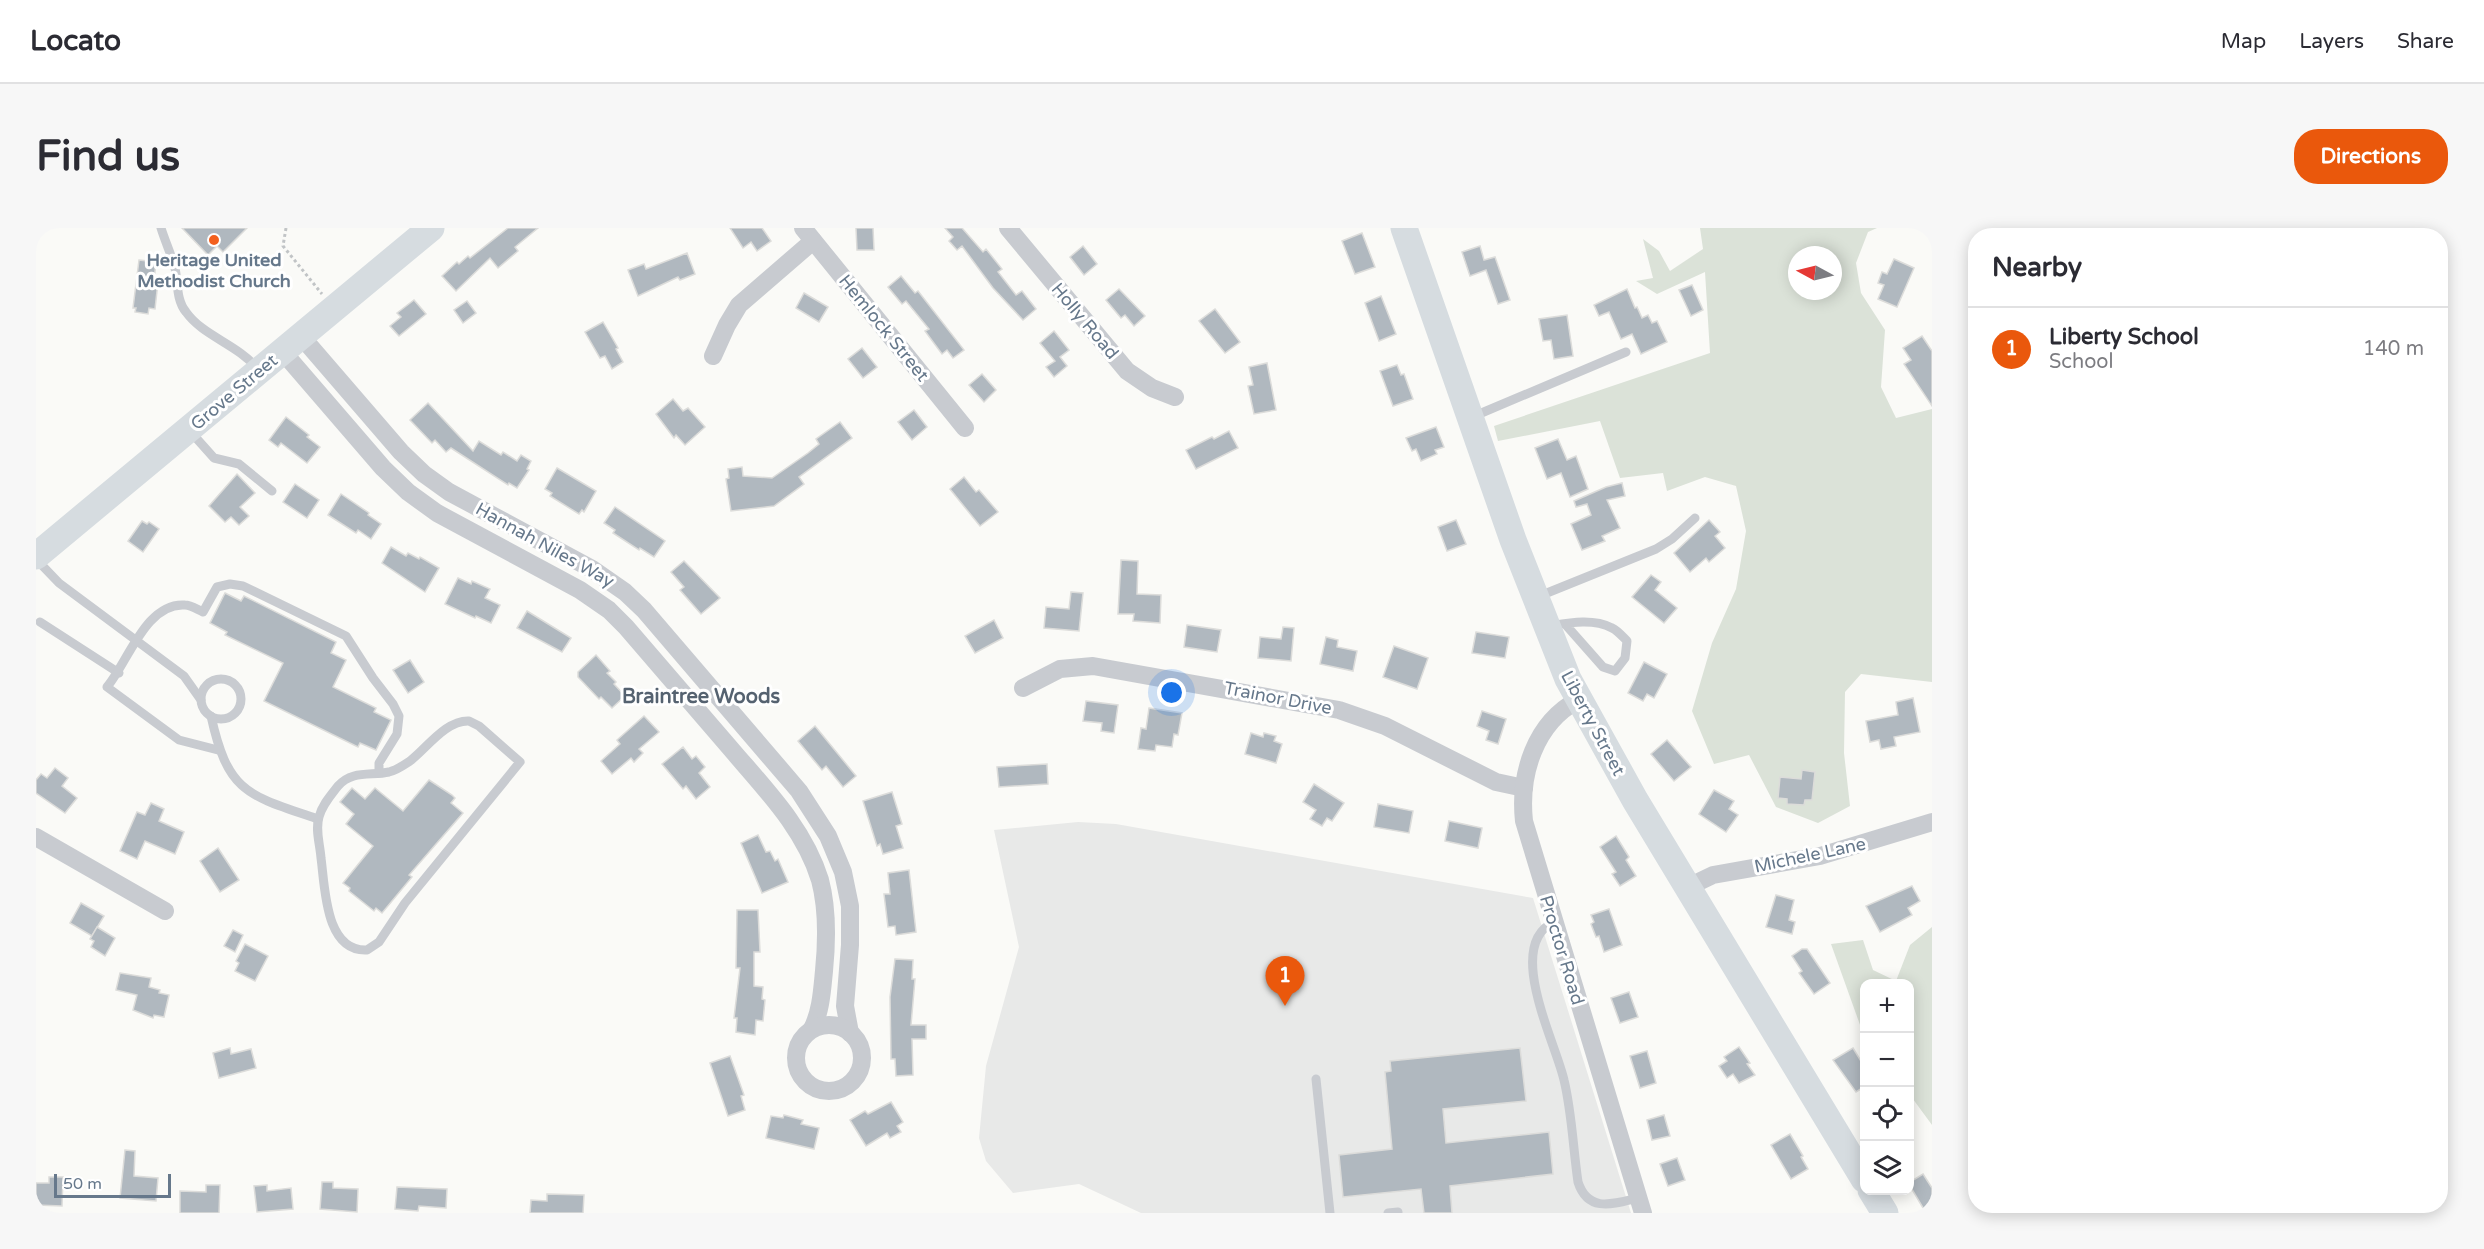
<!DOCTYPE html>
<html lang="en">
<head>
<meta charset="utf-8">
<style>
  :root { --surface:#fff; --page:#f7f7f7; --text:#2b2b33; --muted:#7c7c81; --line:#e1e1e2; --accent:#ea580c }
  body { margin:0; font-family:"Varela Round",sans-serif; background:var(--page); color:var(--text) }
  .controls { position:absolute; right:18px; bottom:18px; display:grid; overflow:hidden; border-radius:12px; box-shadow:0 3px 15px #0003 }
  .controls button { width:54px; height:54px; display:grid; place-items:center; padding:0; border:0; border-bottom:2px solid var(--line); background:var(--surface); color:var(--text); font:30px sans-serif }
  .compass { position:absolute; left:1752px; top:18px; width:54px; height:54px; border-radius:50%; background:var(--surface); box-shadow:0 3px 15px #0003; rotate:277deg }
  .scale { position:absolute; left:18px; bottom:15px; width:117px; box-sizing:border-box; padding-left:6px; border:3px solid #66788b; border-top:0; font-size:16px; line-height:21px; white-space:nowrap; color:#66788b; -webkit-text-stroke:4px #fff; paint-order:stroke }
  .you { position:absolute; left:1136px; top:465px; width:21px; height:21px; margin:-15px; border:4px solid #fff; border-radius:50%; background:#1a73e8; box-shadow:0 0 0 9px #1a73e833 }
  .badge { display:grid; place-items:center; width:39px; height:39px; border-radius:50%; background:var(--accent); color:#fff; font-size:20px; font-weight:700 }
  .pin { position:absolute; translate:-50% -50px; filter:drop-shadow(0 2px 3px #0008) }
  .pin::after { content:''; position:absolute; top:32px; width:21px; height:18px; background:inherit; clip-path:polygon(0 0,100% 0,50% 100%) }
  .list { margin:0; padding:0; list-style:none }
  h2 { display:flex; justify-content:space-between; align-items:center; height:78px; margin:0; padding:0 24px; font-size:26px }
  h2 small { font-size:20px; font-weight:400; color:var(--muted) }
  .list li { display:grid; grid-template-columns:39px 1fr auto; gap:18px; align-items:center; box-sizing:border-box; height:84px; padding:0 24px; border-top:2px solid var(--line) }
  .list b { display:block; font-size:22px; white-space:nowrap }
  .list p { margin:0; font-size:20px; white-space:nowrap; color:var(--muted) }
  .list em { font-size:20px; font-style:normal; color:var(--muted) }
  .icon { flex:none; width:33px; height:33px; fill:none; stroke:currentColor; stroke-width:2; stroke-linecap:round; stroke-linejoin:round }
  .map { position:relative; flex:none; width:1896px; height:985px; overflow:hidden; border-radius:24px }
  header { display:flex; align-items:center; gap:36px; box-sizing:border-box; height:84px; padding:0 30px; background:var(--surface); border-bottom:2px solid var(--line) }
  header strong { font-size:28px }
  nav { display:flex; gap:33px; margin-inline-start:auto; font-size:21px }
  .intro { display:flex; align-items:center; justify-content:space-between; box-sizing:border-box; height:144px; padding:0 36px }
  h1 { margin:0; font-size:42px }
  .button { padding:15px 27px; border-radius:24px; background:var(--accent); color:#fff; font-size:21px; font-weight:700 }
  main { display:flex; gap:36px; padding:0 36px }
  aside { flex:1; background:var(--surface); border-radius:24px; box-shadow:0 3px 15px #0003 }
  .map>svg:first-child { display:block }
  .built { fill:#e8e9e8 }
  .green { fill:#dbe2d8; fill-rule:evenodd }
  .building { fill:#b0b8bf; stroke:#dcdcda; stroke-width:1.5 }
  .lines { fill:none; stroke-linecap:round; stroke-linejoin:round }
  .path { stroke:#c1c4c6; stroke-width:3; stroke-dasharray:3 3; stroke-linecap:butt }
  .lane { stroke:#c8cbd0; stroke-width:9 }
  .street { stroke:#c8cbd0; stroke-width:18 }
  .secondary { stroke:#d6dce0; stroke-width:27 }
  .poi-dot { fill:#f3601e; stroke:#fff; stroke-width:2 }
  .labels { text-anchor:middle; stroke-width:6; stroke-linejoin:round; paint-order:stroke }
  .poi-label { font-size:18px; font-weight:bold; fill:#66788b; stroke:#fff }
  .street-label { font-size:18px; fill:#66788b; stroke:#fff }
  .neighbourhood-label { font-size:20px; font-weight:bold; fill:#556270; stroke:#fff }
</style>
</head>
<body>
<header>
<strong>Locato</strong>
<nav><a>Map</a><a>Layers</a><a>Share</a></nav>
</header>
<div class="intro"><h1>Find us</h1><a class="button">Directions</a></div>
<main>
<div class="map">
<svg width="1896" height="985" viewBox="0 0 1896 985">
  <rect width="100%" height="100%" fill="#fafaf7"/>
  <path class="built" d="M1042 594 1080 596 1497 670 1595 985H1105L1043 956 977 965 950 933 943 910 950 838 983 719 958 602Z"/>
  <g class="green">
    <path d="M1664 0H1841L1832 4 1820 35 1825 65 1849 102 1845 159 1860 190 1896 181V454L1825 446 1809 464 1808 525 1814 578 1782 595 1740 579 1713 527 1678 536 1656 483 1676 415 1700 361 1710 303 1700 258 1669 249 1631 263 1627 245 1584 250 1564 193 1462 213 1458 198 1674 125 1669 44 1621 66 1600 53 1617 50 1607 11 1623 23 1634 43 1667 21ZM1761 27H1797V63H1761Z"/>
    <path d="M1896 699V897L1874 867V756H1828V808L1795 716 1827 712 1837 742 1860 753 1874 717Z"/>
  </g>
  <g class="building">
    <path d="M146 0H211L187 24 181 18 172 27Z"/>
    <path d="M472 0H502L479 19 482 23 462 40 454 30 420 63 406 48 421 34 423 36 432 28 434 30Z"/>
    <path d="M694 0H726L735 13 721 23 715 14 707 20Z"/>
    <path d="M820 0H837L838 22H821Z"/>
    <path d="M909 0H926L947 24 950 21 966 41 962 44 980 67 986 63 1000 81 987 92 957 60 926 18 921 22 913 13 917 9Z"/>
    <path d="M1326 5 1339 39 1319 46 1306 13Z"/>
    <path d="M1047 18 1061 36 1048 47 1034 29Z"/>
    <path d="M1444 18 1448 32 1459 29 1474 72 1462 76 1450 42 1434 48 1426 24Z"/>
    <path d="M651 25 659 46 644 52 642 49 602 68 592 42 608 36 610 41Z"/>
    <path d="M1858 31 1878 40 1861 79 1842 71 1848 57 1842 55 1846 44 1851 46Z"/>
    <path d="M103 32 120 34 118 53 122 54 119 81 113 80 112 86 99 84 100 80H97Z"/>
    <path d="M865 48 879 65 882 63 928 122 917 130 911 122 906 126 889 103 893 101 870 73 866 76 852 59Z"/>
    <path d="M1656 57 1667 82 1655 88 1643 62Z"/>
    <path d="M1083 61 1109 88 1098 98 1089 87 1085 90 1070 72Z"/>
    <path d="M1591 61 1599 80 1601 79 1606 90 1612 87 1616 95 1621 93 1631 114 1605 126 1596 106 1585 111 1573 84 1563 88 1558 77Z"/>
    <path d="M768 65 792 79 783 94 760 80Z"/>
    <path d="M1345 68 1360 106 1343 113 1329 75Z"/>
    <path d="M378 72 390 86 363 108 354 98 365 89 361 85Z"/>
    <path d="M431 73 440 85 427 95 418 82Z"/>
    <path d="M1179 81 1204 114 1189 125 1163 93Z"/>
    <path d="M1531 87 1537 128 1518 131 1515 112 1507 113 1503 91Z"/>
    <path d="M567 94 582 120 580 121 587 134 576 141 569 128 564 130 549 104Z"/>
    <path d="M1018 103 1033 122 1024 129 1031 138 1018 149 1010 139 1019 133 1004 115Z"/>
    <path d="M1886 108 1896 123V178L1868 136 1875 132 1867 120Z"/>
    <path d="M826 120 841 139 827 150 812 131Z"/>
    <path d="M1231 135 1240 182 1218 186 1212 158 1217 157 1213 139Z"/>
    <path d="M1361 137 1365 147 1368 146 1377 171 1357 178 1344 143Z"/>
    <path d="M946 146 960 162 948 174 933 157Z"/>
    <path d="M637 171 647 183 652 180 669 199 649 217 640 207 638 210 620 186Z"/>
    <path d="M392 175 437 223 443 213 465 227 467 224 481 233 485 227 495 233 491 241 493 242 481 260 473 255 472 257 415 220 410 224 399 212 396 215 374 192Z"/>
    <path d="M878 182 891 199 876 212 862 194Z"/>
    <path d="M250 189 273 207 271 209 284 219 271 235 245 215 242 219 233 212Z"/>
    <path d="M804 194 816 210 763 249 768 256 738 278 695 283 690 251 693 250 692 241 706 239 707 248 736 250 772 225 783 216 780 211Z"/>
    <path d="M1400 199 1408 219 1399 222 1401 226 1385 233 1380 221 1376 223 1370 210Z"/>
    <path d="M1193 203 1202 220 1160 241 1150 222 1176 209 1178 211Z"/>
    <path d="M1522 211 1531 232 1540 228 1552 261 1534 269 1525 245 1511 251 1499 220Z"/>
    <path d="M521 240 560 263 548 284 546 282 543 286 514 268 516 265 509 261Z"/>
    <path d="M201 246 219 265 204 279 213 288 203 297 195 289 189 294 173 278Z"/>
    <path d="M928 249 940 264 943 262 962 284 944 298 914 261Z"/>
    <path d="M1586 255 1589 268 1571 272 1584 300 1566 308 1569 313 1546 322 1535 296 1555 287 1551 276 1540 279 1538 273 1570 259Z"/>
    <path d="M259 256 283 272 271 290 247 274Z"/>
    <path d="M305 266 333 285 332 287 345 296 335 311 322 302 320 305 292 287Z"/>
    <path d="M579 279 629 313 618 329 604 320 603 322 577 305 579 302 568 295Z"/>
    <path d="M1420 292 1430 316 1411 323 1402 299Z"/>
    <path d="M1673 292 1684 304 1679 308 1689 320 1673 334 1670 330 1654 344 1638 325Z"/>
    <path d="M106 293 111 296 113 294 123 301 107 324 92 313Z"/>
    <path d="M355 319 370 328 372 325 383 331 384 329 403 340 389 364 346 335Z"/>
    <path d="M1085 332 1102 333 1101 366 1125 367 1124 395 1097 393 1098 386H1082Z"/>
    <path d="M648 333 684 370 665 386 644 362 648 359 635 344Z"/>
    <path d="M1615 347 1625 354 1619 362 1641 380 1628 395 1596 369Z"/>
    <path d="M422 350 435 356 436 353 454 361 449 370 464 377 455 395 440 388 439 390 409 376Z"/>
    <path d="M1035 364 1047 365 1043 403 1008 400 1010 379 1033 381Z"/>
    <path d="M189 365 205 373 208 368 300 414 295 425 310 432 297 459 340 480 338 484 355 492 340 522 324 515 322 519 228 473 247 435 189 407 191 404 174 395Z"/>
    <path d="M491 383 535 410 526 424 481 400Z"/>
    <path d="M958 392 967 410 939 425 929 408Z"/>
    <path d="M1151 397 1185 402 1181 424 1148 419Z"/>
    <path d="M1247 399 1258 400 1255 433 1222 430 1224 409 1245 411Z"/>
    <path d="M1440 404 1473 409 1469 430 1436 425Z"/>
    <path d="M1290 409 1302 412 1301 419 1321 423 1317 443 1284 436Z"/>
    <path d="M1358 418 1392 430 1381 461 1347 449Z"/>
    <path d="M560 427 574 443 571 445 580 454 578 456 589 468 576 480 565 469 563 471 542 449V444Z"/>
    <path d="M374 432 388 454 372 465 357 442Z"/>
    <path d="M1608 434 1631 446 1618 470 1611 466 1607 473 1592 465Z"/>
    <path d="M1877 470 1884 504 1858 509 1860 518 1845 521 1843 512 1834 514 1830 493 1862 487 1860 474Z"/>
    <path d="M1050 473 1082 477 1078 505 1065 503 1066 495 1047 493Z"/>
    <path d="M1113 480 1146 485 1142 507 1138 506 1136 519 1120 517 1119 523 1102 521 1105 500 1110 501Z"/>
    <path d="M1446 483 1470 491 1462 516 1450 512 1453 503 1441 498Z"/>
    <path d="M608 488 623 504 603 521 607 525 598 534 595 530 576 546 565 533 584 516 581 512Z"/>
    <path d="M779 498 820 548 807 559 790 538 786 542 762 513Z"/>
    <path d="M1215 505 1227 509 1228 505 1240 508 1238 513 1246 516 1240 535 1209 526Z"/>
    <path d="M1631 512 1655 539 1638 553 1615 526Z"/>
    <path d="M647 519 656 531 660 528 669 539 663 545 674 559 660 571 650 558 647 561 626 536Z"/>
    <path d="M1011 536 1012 556 963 559 961 539Z"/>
    <path d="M19 540 32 550 26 558 41 570 29 585 0 565V552L5 546 11 550Z"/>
    <path d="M1766 542 1779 544 1776 572H1769L1768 577 1751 576V571L1742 570 1744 549 1765 551Z"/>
    <path d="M393 552 416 567 419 570 415 575 427 585 373 647 376 649 346 685 340 680 338 683 313 663 314 660 307 655 337 618 310 596 318 586 304 574 316 560 329 571 339 560 367 583Z"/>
    <path d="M1278 556 1308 575 1296 593 1291 590 1286 598 1274 591 1280 582 1267 574Z"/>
    <path d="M1678 562 1698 573 1693 581 1702 587 1690 604 1663 586Z"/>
    <path d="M856 564 866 596 860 598 867 620 847 626 844 616 841 618 827 573Z"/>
    <path d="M115 575 128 581 123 593 148 604 139 626 109 613 101 631 84 623 101 584 109 587Z"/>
    <path d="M1342 576 1377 583 1373 605 1338 599Z"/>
    <path d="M1413 593 1446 600 1442 620 1409 613Z"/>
    <path d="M722 607 730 624 734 623 739 633 742 631 752 654 726 665 705 615Z"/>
    <path d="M1580 608 1593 629 1590 632 1600 648 1584 658 1576 646 1580 644 1564 619Z"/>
    <path d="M182 620 203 652 184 664 164 633Z"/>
    <path d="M873 642 880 704 860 707 859 698 852 699 848 666H854L852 645Z"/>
    <path d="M1876 658 1884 673 1872 680 1876 687 1844 704 1830 678Z"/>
    <path d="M1740 667 1758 672 1753 692 1759 694 1756 706 1730 699Z"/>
    <path d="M45 675 68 688 56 708 34 695Z"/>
    <path d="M1573 681 1586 717 1568 724 1563 708 1560 709 1555 696 1558 694 1555 687Z"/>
    <path d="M701 682H722L724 724H718V758L727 759 726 771 729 772 727 793 720 792 719 807 700 804 701 790H698L704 740H700Z"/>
    <path d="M61 699 79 710 69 728 55 719 58 713 54 711Z"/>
    <path d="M197 702 207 707 199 724 188 718Z"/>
    <path d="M209 716 232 728 219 753 199 743 203 735 200 733Z"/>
    <path d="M1766 721H1771L1794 755 1778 766 1763 745 1766 743 1756 728Z"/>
    <path d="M859 731 877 732 876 751H879L875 797H890V811H876L877 847 860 848 859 831H855L854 769Z"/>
    <path d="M84 745 115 750 113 759 124 762 123 765 133 767 128 789 118 787 117 790 97 782 101 767 80 762Z"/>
    <path d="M1593 764 1602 789 1584 795 1575 770Z"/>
    <path d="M1703 819 1714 835 1711 836 1719 847 1703 855 1697 846 1691 850 1683 838 1691 833 1688 829Z"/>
    <path d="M194 820 195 826 215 821 220 840 183 850 177 825Z"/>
    <path d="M1484 820 1490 873 1407 881 1410 915 1513 904 1517 946 1414 958 1416 985H1388L1385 961 1307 969 1303 927 1356 921 1349 844 1355 843 1354 833Z"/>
    <path d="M1817 820 1828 838V859L1820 864 1797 832Z"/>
    <path d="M1611 823 1620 855 1604 860 1594 828Z"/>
    <path d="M694 828 708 867 705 868 709 882 692 888 674 835Z"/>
    <path d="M855 874 867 894 861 898 865 904 854 910 851 905 830 918 814 892 829 883 832 886Z"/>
    <path d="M748 887 767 892 765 896 783 900 778 921 730 910 735 888 747 890Z"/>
    <path d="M1628 887 1634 908 1616 912 1611 892Z"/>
    <path d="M1754 906 1767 928 1765 929 1772 941 1755 951 1735 917Z"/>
    <path d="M89 922 99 923 98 948 122 950 120 973 84 970Z"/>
    <path d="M1641 930 1649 952 1632 958 1624 936Z"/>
    <path d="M1887 946 1896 960V985H1890L1874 958V954Z"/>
    <path d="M13 949H27L26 978 0 977V955H13Z"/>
    <path d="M286 954H297V960L322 961 321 984 284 981Z"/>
    <path d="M170 957H184L183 985H144V963L170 964Z"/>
    <path d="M231 957V963L255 960 257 981 221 984 218 958Z"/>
    <path d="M361 959 411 961 410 980 383 978 382 983 359 981Z"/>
    <path d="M511 966 548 967 547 985H494L495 972 511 973Z"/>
  </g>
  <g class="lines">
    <path class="path" d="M250 0 247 18 286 66"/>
    <g class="lane">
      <path d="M125 0C129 13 135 26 139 40 142 54 140 72 150 84 167 108 201 116 222 141"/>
      <path d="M1436 189 1590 124"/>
      <path d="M153 202 178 230 203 236 236 263"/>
      <path d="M0 331 23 355 148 448 165 472"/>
      <path d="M1501 369 1620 321 1636 311 1659 290"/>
      <path d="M4 394 83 445"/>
      <path d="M1513 398C1532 395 1557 390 1576 400 1581 402 1587 409 1591 413L1589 430 1579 443 1567 439 1529 396"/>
      <circle cx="185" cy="471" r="20"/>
      <path d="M175 488C192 565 211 567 282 591"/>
      <path d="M433 493 443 498 484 534 369 675 343 714 331 722C289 724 289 659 285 630 284 616 279 602 283 589 286 577 295 567 302 558 316 542 335 548 353 544 361 542 368 537 374 533 391 520 410 492 433 493Z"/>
      <path d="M182 522 143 512 71 459C92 434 110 374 149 377 155 377 162 382 167 384L181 359 194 356 207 358 310 408 337 450 357 476 363 488 361 506 343 535V545"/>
      <path d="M1518 694C1468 717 1520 815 1528 852 1536 885 1537 920 1542 954 1552 985 1577 976 1602 970"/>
      <path d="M1280 851 1294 985"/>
      <path d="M1352 985 1362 984"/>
    </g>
    <g class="street">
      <path d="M767 0 929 200"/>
      <path d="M972 0 1091 143 1116 160 1139 169"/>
      <path d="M265 108 365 224 388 246 413 264 556 341 589 364 608 382 763 563 792 608 807 644 814 678V717L809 778 814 805"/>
      <path d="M247 124 347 240 372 264 401 285 544 362 573 382 590 399C625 440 660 480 695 521 729 561 768 600 784 652 792 682 791 713 788 743 786 763 785 783 776 801"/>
      <path d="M677 128 691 97 703 77 777 13"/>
      <path d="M987 460 1024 441 1057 438 1303 482 1349 498 1460 554 1488 560"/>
      <path d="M1542 472C1499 495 1483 546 1488 593L1607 985"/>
      <path d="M0 609 129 683"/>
      <path d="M1652 659 1677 647 1784 628 1896 594"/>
      <circle cx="793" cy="830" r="33"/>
    </g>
    <g class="secondary">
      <path d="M1368 0 1477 312 1532 451 1599 572 1828 951"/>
      <path d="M0 328 395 0"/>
      <path d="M1835 962 1849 985"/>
    </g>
  </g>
  <circle class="poi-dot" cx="178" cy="12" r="6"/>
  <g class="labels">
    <g class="poi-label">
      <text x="178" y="38">Heritage United<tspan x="178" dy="21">Methodist Church</tspan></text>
    </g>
    <g class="street-label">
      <text transform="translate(1049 93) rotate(50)" y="6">Holly Road</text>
      <text transform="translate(848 100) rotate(51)" y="6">Hemlock Street</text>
      <text transform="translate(198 164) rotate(-40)" y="6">Grove Street</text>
      <text transform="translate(509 317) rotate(29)" y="6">Hannah Niles Way</text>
      <text transform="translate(1242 470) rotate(11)" y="6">Trainor Drive</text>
      <text transform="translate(1557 495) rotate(62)" y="6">Liberty Street</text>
      <text transform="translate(1774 627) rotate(-12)" y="6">Michele Lane</text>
      <text transform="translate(1526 722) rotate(73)" y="6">Proctor Road</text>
    </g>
    <g class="neighbourhood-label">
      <text x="665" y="475">Braintree Woods</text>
    </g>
  </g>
</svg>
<div class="controls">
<button>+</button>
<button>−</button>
<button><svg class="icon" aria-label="locate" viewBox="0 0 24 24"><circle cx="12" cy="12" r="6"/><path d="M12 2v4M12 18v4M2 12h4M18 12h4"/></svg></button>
<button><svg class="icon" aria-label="layers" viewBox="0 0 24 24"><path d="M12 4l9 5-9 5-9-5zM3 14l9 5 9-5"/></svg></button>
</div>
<svg class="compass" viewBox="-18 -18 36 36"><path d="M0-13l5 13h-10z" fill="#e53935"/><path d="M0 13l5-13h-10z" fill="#7c7c81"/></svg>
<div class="scale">50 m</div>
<div class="you"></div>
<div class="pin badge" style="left:1249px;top:778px">1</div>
</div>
<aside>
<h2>Nearby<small></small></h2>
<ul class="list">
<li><span class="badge">1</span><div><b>Liberty School</b><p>School</p></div><em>140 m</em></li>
</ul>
</aside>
</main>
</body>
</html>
